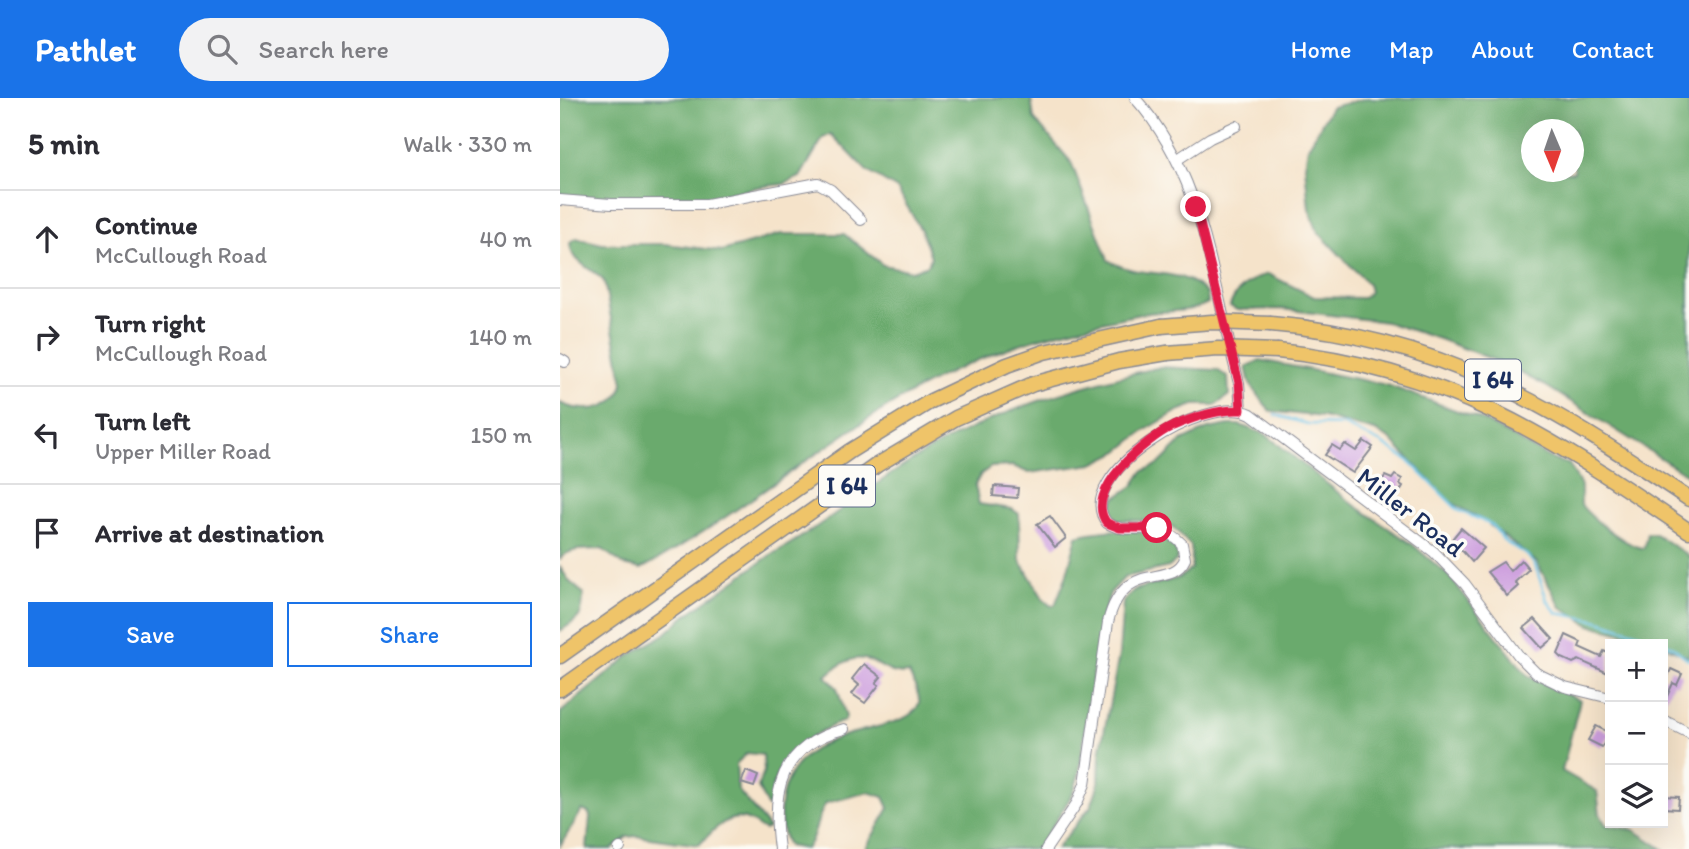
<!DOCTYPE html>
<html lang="en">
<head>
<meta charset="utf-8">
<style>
  :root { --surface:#fff; --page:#f2f2f3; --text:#2b2b33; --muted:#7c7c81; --line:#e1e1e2; --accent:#1a73e8 }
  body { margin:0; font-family:Itim,sans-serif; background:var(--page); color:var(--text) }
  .controls { position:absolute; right:21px; bottom:21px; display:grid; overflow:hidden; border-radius:0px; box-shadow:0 7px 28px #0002 }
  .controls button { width:63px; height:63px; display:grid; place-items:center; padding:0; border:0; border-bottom:2px solid var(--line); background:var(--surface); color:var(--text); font:35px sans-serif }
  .compass { position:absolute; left:961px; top:21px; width:63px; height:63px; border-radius:50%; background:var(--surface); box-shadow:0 7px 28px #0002; rotate:178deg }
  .stop { position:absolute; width:21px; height:21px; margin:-16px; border:5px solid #e11d48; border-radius:50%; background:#fff }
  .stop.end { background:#e11d48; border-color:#fff; box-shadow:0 2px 7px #0008 }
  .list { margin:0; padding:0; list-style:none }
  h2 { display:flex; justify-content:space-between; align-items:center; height:91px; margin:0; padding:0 28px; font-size:30px }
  h2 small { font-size:23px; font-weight:400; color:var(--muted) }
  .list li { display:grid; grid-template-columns:46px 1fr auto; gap:21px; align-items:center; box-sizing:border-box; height:98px; padding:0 28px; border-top:2px solid var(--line) }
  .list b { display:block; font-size:26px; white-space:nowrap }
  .list p { margin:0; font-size:23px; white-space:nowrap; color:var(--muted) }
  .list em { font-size:23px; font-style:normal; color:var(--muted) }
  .actions { display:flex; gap:14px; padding:21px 28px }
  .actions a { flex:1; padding:16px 0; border:2px solid var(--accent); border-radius:0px; text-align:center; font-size:24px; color:var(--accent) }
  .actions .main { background:var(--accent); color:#fff }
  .icon { flex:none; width:38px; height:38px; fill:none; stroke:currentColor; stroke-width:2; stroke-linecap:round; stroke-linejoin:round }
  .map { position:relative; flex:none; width:1129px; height:751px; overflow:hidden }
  header { display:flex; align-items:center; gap:42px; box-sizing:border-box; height:98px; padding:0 35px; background:var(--accent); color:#fff }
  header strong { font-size:33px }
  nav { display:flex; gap:38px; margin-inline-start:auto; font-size:24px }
  .search { width:490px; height:63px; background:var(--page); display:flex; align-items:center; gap:18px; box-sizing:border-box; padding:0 24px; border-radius:38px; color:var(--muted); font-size:26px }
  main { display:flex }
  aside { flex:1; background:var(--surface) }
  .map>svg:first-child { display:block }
  .forest { fill:#6baa6d; stroke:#436c66; stroke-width:2; fill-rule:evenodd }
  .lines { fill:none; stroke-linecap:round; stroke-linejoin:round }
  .stream { stroke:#6bc4e9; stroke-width:2.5 }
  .building { fill:#cd9fde }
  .minor-casing { stroke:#888994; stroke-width:12 }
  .highway-casing { stroke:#888994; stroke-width:17 }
  .minor { stroke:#fff; stroke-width:10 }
  .highway { stroke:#efc469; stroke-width:14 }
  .highway-bridge-casing { stroke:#888994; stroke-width:17; stroke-linecap:butt }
  .highway-bridge { stroke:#efc469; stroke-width:14 }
  .route { stroke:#e11d48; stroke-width:9 }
  .labels { text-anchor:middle; stroke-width:7; stroke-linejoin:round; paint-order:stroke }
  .shield { fill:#fdfcf7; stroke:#5f6c8c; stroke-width:2 }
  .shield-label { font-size:24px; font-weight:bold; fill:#1b2f5e }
  .street-label { font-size:26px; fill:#1b2f5e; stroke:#fdfcf7 }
</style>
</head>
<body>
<header>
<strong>Pathlet</strong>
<div class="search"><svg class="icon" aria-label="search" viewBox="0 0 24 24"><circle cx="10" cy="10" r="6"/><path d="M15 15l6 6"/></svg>Search here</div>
<nav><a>Home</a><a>Map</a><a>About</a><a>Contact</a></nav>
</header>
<main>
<aside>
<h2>5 min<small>Walk · 330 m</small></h2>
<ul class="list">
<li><svg class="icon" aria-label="ahead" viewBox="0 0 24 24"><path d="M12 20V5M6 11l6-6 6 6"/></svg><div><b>Continue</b><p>McCullough Road</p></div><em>40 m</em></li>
<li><svg class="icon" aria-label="right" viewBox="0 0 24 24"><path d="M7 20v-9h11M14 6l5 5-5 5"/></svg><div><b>Turn right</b><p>McCullough Road</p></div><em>140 m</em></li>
<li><svg class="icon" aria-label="left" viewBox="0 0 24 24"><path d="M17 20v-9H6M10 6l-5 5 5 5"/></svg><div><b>Turn left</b><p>Upper Miller Road</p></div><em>150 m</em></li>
<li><svg class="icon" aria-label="arrive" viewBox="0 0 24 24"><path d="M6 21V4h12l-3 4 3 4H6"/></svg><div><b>Arrive at destination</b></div></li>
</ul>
<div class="actions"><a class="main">Save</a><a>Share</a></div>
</aside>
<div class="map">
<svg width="1129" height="751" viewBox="0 0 1129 751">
  <rect width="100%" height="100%" fill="#fdfcf7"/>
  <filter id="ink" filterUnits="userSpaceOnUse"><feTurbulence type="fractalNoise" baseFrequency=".0143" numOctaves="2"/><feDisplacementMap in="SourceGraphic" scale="14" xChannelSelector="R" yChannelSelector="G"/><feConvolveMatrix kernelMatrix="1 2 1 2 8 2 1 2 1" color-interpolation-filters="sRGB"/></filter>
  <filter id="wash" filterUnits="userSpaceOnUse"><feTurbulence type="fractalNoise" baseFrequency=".00686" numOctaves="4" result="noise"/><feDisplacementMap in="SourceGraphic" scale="28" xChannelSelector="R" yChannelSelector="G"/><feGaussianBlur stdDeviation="1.57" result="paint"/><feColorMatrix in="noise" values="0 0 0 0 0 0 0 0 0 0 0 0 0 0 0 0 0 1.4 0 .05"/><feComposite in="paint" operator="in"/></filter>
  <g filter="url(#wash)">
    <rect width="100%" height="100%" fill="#f5e3ca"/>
    <g class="forest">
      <path d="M0 0H471L474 21 511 64 548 162C585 184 618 165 647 196L648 205C629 216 602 212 581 216 525 227 471 239 418 262 295 313 198 408 81 471L64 467 42 451C28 452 10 449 0 461V305C23 316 57 313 63 285L44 183C32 170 10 164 10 144L17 140 42 146H105L162 153 221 136H284L323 167 352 173 368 167 371 159 361 132 337 91 307 73 271 36 263 40 240 79 224 86 198 89 144 102 21 100 0 97Z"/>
      <path d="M807 0H1129V378L986 288 937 263 879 241 826 224 722 211 677 212 670 208C674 193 693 180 708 176L754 199 803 200 810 194 808 186 758 134 749 111 745 68 748 49 771 9ZM972 32H1014V74H972Z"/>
      <path d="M700 262 827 287 922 322 994 362 1009 366 1021 388V407C1031 420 1069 450 1084 450L1087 435 1095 436 1129 458V559L1092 542 1030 527 1001 509 977 465 927 425 889 403 830 341 815 333 763 319 710 313 690 286 686 269Z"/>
      <path d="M601 269 657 272 668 279 669 297 656 307H634L618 313 584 333 559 353 533 366 469 375 453 368 431 369 421 376 415 387 419 406 452 411 459 416 460 462 484 502 491 508 495 507 506 479 517 438C541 430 616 425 618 461L609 469 565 479 550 495 539 533 519 676 513 695 478 751H305L329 710 324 699 308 694 266 705C256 720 255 742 246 751L228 748C219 729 218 711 224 691 247 619 349 640 359 605 361 598 352 582 349 575 318 582 310 537 266 578L277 590 286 619 284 623C257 632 220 657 213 688 212 695 213 702 211 710L207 708 198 689 204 673 203 657 187 655 176 666 178 692 209 730 205 732C199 730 195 725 190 723 168 712 151 735 139 747L76 738 67 739 52 751H27L30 719 29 715 22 712 0 748V615L70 557 105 536 125 518 209 458C263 429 308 388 361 357 435 313 517 287 601 269Z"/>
      <path d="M669 327H679L705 336 790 404 853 447 889 478 967 577 1020 602 1002 673 1037 693 1040 716 1046 727 1074 732 1103 751H496L531 708 539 685 540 655 559 557 563 504 574 492 619 480 632 470 631 448 613 429 598 423 558 422 553 419 550 409 555 400 573 388 583 373 598 367 622 343 648 331Z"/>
      <path d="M0 469 10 484 23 495C23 520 20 520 0 533Z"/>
    </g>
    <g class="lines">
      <path class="stream" d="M715 317 748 326 784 327 823 346 849 363 898 412 932 427 945 444 967 457 975 467 987 502 997 515 1039 523 1093 540 1113 549 1129 562"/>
    </g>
    <g id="blocks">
      <g class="building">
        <path d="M804 343 813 349 793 375 765 357 772 347 780 352 785 346 796 353Z"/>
        <path d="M835 377 842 381 840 386 843 388 837 399 818 389 825 378 832 381Z"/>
        <path d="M434 388 458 390 457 400 433 398Z"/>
        <path d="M490 418 506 440 495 449 477 426Z"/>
        <path d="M901 430 924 450 912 464 892 441Z"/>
        <path d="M961 462 969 471 955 484 958 488 947 498 927 474 943 464 950 473Z"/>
        <path d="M975 521 993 541 982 550 964 530Z"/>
        <path d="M1006 537 1021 544 1019 549 1041 559 1044 553 1050 556 1048 575 1019 562 1013 565 1002 560 998 556Z"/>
        <path d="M304 566 321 579 316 585 319 587 305 605 292 596 299 587 292 581Z"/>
        <path d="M1111 571 1122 576 1117 587 1113 585 1103 607V579L1107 580Z"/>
        <path d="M1036 628 1050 635 1042 649 1028 642Z"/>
        <path d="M186 673 198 678 194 689 181 685Z"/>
        <path d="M1103 698 1119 699 1118 711 1103 710Z"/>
      </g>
    </g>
  </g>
  <g filter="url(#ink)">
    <use href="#blocks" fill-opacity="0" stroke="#888994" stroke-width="2"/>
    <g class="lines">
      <defs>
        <g id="minor">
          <path d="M575 0C646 79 652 186 679 285L681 312"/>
          <path d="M618 61 650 40 676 28"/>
          <path d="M0 102 51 106H147L258 85 271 92 301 122"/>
          <path d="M0 261 5 264"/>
          <path d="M1103 622 1129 635"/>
          <path d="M59 751 60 750"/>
          <path d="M219 751C211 692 220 648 284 631"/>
          <path d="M486 751 517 705 525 686 548 524C564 459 611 492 625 461L622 446C596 418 573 440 547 425 510 379 646 294 691 316L874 454 905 486 959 558 976 575 1005 589 1050 600"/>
        </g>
        <g id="highway">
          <path d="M711 226C881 240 991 308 1129 401"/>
          <path d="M718 253C886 270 993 340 1129 433"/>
          <path d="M0 558 290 353 371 303 447 267 484 254 601 228"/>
          <path d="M0 591 317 367 396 320 473 286 559 263 607 255"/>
        </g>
      </defs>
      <use href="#minor" class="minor-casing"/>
      <use href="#highway" class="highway-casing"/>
      <use href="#minor" class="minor"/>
      <use href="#highway" class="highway"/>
      <defs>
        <g id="highway-bridge">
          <path d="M601 228 652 224 711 226"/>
          <path d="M607 255 658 251 718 253"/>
        </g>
      </defs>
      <use href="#highway-bridge" class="highway-bridge-casing"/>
      <use href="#highway-bridge" class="highway-bridge"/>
    </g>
  </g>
  <g class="lines" filter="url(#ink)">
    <path class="route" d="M597 430H560L547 425C522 394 587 340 613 328 634 319 658 311 681 312L679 285 636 109"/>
  </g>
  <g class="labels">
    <g class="shield">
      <rect x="905" y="261.5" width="56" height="41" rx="5"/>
      <rect x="259" y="367.5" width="56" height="41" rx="5"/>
    </g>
    <g class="shield-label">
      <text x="933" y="290">I 64</text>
      <text x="287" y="396">I 64</text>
    </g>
    <g class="street-label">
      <text transform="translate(851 414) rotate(38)" y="9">Miller Road</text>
    </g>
  </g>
</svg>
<div class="controls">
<button>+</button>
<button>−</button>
<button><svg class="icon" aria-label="layers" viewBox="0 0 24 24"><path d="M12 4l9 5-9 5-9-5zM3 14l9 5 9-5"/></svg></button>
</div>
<svg class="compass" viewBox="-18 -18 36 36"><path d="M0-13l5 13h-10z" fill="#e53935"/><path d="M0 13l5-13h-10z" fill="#7c7c81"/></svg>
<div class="stop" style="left:597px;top:430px"></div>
<div class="stop end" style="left:636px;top:109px"></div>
</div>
</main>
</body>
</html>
